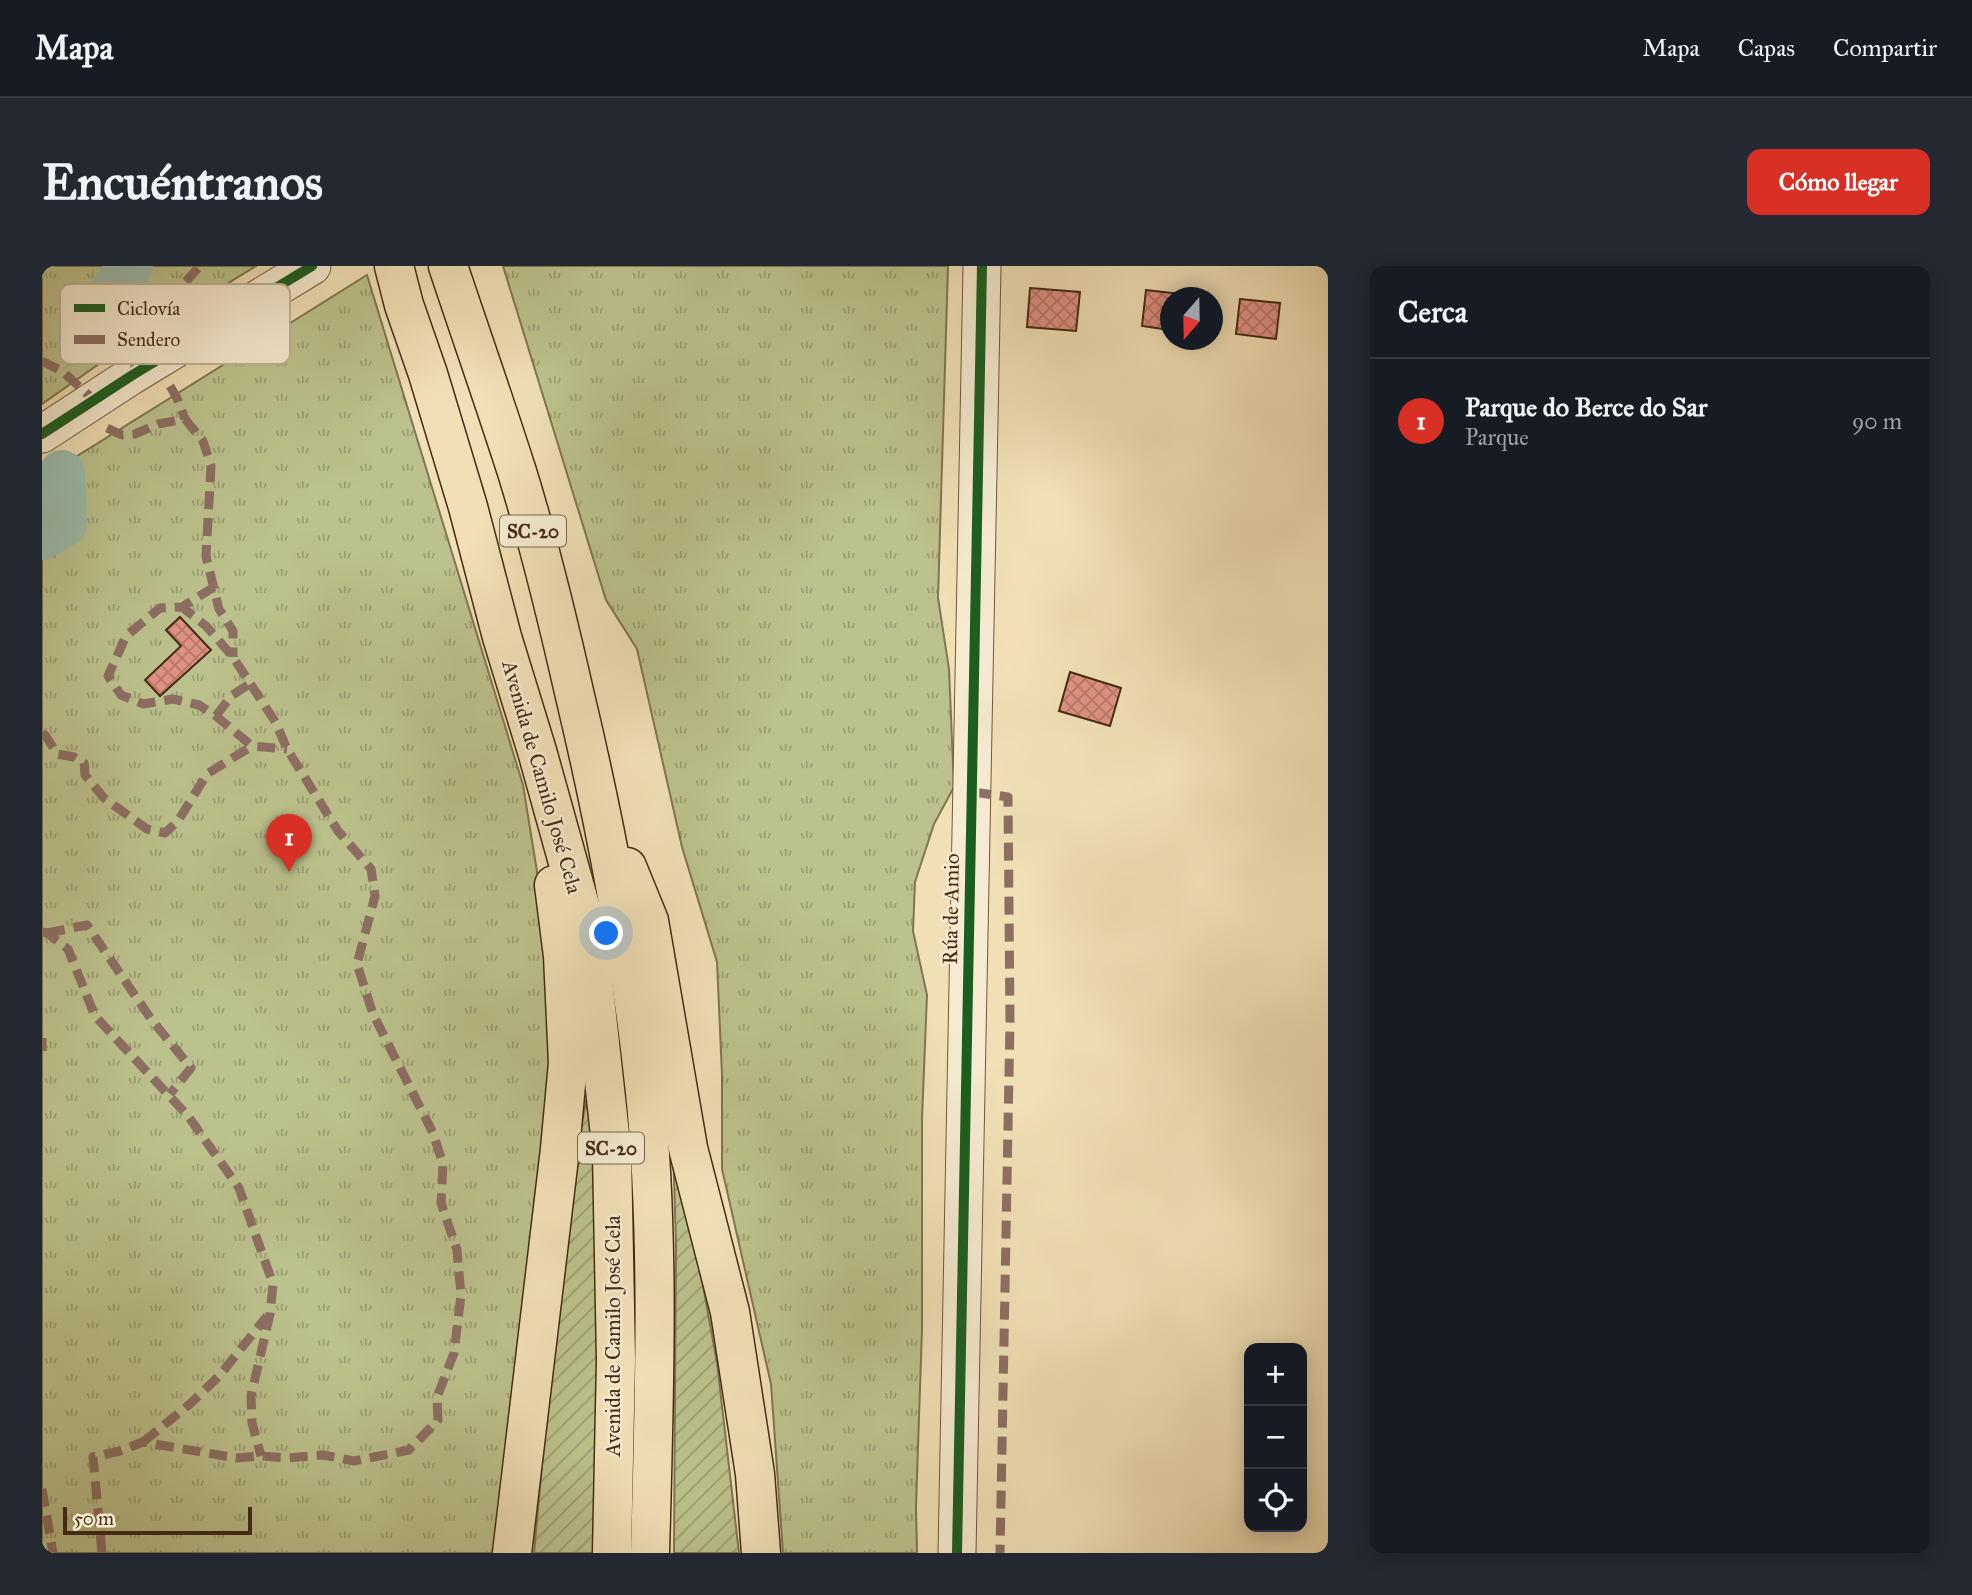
<!DOCTYPE html>
<html lang="es">
<head>
<meta charset="utf-8">
<style>
  :root { --surface:#171b24; --page:#242831; --text:#f1f3f6; --muted:#9ea1a6; --line:#363941; --accent:#d93025 }
  body { margin:0; font-family:"IM FELL Great Primer",serif; background:var(--page); color:var(--text) }
  .controls { position:absolute; right:21px; bottom:21px; display:grid; overflow:hidden; border-radius:14px; box-shadow:0 4px 18px #0003 }
  .controls button { width:63px; height:63px; display:grid; place-items:center; padding:0; border:0; border-bottom:2px solid var(--line); background:var(--surface); color:var(--text); font:35px sans-serif }
  .compass { position:absolute; left:1118px; top:21px; width:63px; height:63px; border-radius:50%; background:var(--surface); box-shadow:0 4px 18px #0003; rotate:200deg }
  .scale { position:absolute; left:21px; bottom:18px; width:189px; box-sizing:border-box; padding-left:7px; border:4px solid #452b13; border-top:0; font-size:19px; line-height:24px; white-space:nowrap; color:#452b13; -webkit-text-stroke:5px #f6ebd0; paint-order:stroke }
  .you { position:absolute; left:565px; top:668px; width:24px; height:24px; margin:-18px; border:5px solid #fff; border-radius:50%; background:#1a73e8; box-shadow:0 0 0 10px #1a73e833 }
  .badge { display:grid; place-items:center; width:46px; height:46px; border-radius:50%; background:var(--accent); color:#fff; font-size:23px; font-weight:700 }
  .pin { position:absolute; translate:-50% -58px; filter:drop-shadow(0 2px 4px #0008) }
  .pin::after { content:''; position:absolute; top:37px; width:24px; height:21px; background:inherit; clip-path:polygon(0 0,100% 0,50% 100%) }
  .list { margin:0; padding:0; list-style:none }
  h2 { display:flex; justify-content:space-between; align-items:center; height:91px; margin:0; padding:0 28px; font-size:30px }
  h2 small { font-size:23px; font-weight:400; color:var(--muted) }
  .list li { display:grid; grid-template-columns:46px 1fr auto; gap:21px; align-items:center; box-sizing:border-box; height:126px; padding:0 28px; border-top:2px solid var(--line) }
  .list b { display:block; font-size:26px; white-space:nowrap }
  .list p { margin:0; font-size:23px; white-space:nowrap; color:var(--muted) }
  .list em { font-size:23px; font-style:normal; color:var(--muted) }
  .icon { flex:none; width:38px; height:38px; fill:none; stroke:currentColor; stroke-width:2; stroke-linecap:round; stroke-linejoin:round }
  .map { position:relative; flex:none; width:1286px; height:1287px; overflow:hidden; border-radius:14px }
  header { display:flex; align-items:center; gap:42px; box-sizing:border-box; height:98px; padding:0 35px; background:var(--surface); border-bottom:2px solid var(--line) }
  header strong { font-size:33px }
  nav { display:flex; gap:38px; margin-inline-start:auto; font-size:24px }
  .intro { display:flex; align-items:center; justify-content:space-between; box-sizing:border-box; height:168px; padding:0 42px }
  h1 { margin:0; font-size:49px }
  .button { padding:18px 32px; border-radius:14px; background:var(--accent); color:#fff; font-size:24px; font-weight:700 }
  main { display:flex; gap:42px; padding:0 42px }
  aside { flex:1; background:var(--surface); border-radius:14px; box-shadow:0 4px 18px #0003 }
  .map>svg:first-child { display:block }
  .grass { fill:url(#grass-tufts); stroke:#807650; stroke-width:2 }
  .garden { fill:url(#garden-furrows); stroke:#807650; stroke-width:2 }
  .lines { fill:none; stroke-linecap:round; stroke-linejoin:round }
  .river { stroke:#9bbdae; stroke-width:46 }
  .building { fill:url(#building-cross-hatch); stroke:#452b13; stroke-width:2 }
  .minor-casing { stroke:#70583c; stroke-width:39 }
  .highway-casing { stroke:#452b13; stroke-width:41 }
  .minor { stroke:#f6ebd0; stroke-width:37 }
  .highway { stroke:#f1e0b6; stroke-width:38 }
  .quiet { stroke:#8d6e63; stroke-width:9; stroke-dasharray:18 9; stroke-linecap:butt }
  .cycleway-casing { stroke:#f6ebd0; stroke-width:15 }
  .cycleway { stroke:#1b5e20; stroke-width:10 }
  .labels { text-anchor:middle; stroke-width:5; stroke-linejoin:round; paint-order:stroke }
  .shield { fill:#f6ebd0; stroke:#7a654c; stroke-width:2 }
  .shield-label { font-size:19px; font-weight:bold; fill:#452b13 }
  .street-label { font-size:21px; fill:#452b13; stroke:#f6ebd0 }
  .key { fill:#f6ebd0; stroke:#c1b197; stroke-width:2 }
  .key-label { font-size:19px; fill:#452b13 }
</style>
</head>
<body>
<header>
<strong>Mapa</strong>
<nav><a>Mapa</a><a>Capas</a><a>Compartir</a></nav>
</header>
<div class="intro"><h1>Encuéntranos</h1><a class="button">Cómo llegar</a></div>
<main>
<div class="map">
<svg width="1286" height="1287" viewBox="0 0 1286 1287">
  <defs>
    <pattern id="grass-tufts" width="24" height="20" patternUnits="userSpaceOnUse" patternTransform="scale(1.75)"><rect width="24" height="20" fill="#bcc28d"/><path d="M3 7l-1-3M5 7V3M7 7l1-3M15 17l-1-3M17 17v-4M19 17l1-3" fill="none" stroke="#9b9e72"/></pattern>
    <pattern id="garden-furrows" width="10" height="10" patternUnits="userSpaceOnUse" patternTransform="scale(1.75)"><rect width="10" height="10" fill="#bcc28d"/><path d="M-1 1l2-2M0 10L10 0M9 11l2-2" fill="none" stroke="#9b9e72"/></pattern>
    <pattern id="building-cross-hatch" width="8" height="8" patternUnits="userSpaceOnUse" patternTransform="scale(1.75)"><rect width="8" height="8" fill="#e09282"/><path d="M0 0l8 8M0 8l8-8" fill="none" stroke="#b77769"/></pattern>
  </defs>
  <rect width="100%" height="100%" fill="#f1e0b6"/>
  <filter id="stains"><feTurbulence type="fractalNoise" baseFrequency=".00286" numOctaves="4"/><feColorMatrix values="0 0 0 0 .2 0 0 0 0 .09 0 0 0 0 .02 0 0 0 .5 -.17"/></filter>
  <radialGradient id="worn" r=".72"><stop offset=".6" stop-color="#630" stop-opacity="0"/><stop offset="1" stop-color="#630" stop-opacity=".3"/></radialGradient>
  <g class="grass">
    <path d="M0 0H214L74 86 0 138Z"/>
    <path d="M461 0H906L896 332 907 403 912 521 892 558 873 616 871 665 885 729 880 853V1063L874 1241 875 1287H741L729 1118 680 903V809L675 696 640 581 595 383 564 334Z"/>
    <path d="M325 9 481 519 509 692 512 770 456 1287H0V212Z"/>
  </g>
  <g class="garden">
    <path d="M544 835 552 874 557 1027 553 1287H492C506 1136 516 984 544 835Z"/>
    <path d="M630 848 675 1097 697 1287H632L634 977Z"/>
  </g>
  <g class="lines">
    <g class="river">
      <path d="M39 73 88 0"/>
      <path d="M0 271 22 258 20 207"/>
    </g>
  </g>
  <g class="building">
    <path d="M988 22 1038 26 1034 65 985 61Z"/>
    <path d="M1104 24 1155 30V32H1128V64L1100 60Z"/>
    <path d="M1198 33 1238 37 1234 73 1194 68Z"/>
    <path d="M138 351 169 384 118 430 103 414 139 380 124 364Z"/>
    <path d="M1028 406 1079 422 1068 460 1017 445Z"/>
  </g>
  <g class="lines">
    <defs>
      <g id="minor">
        <path d="M0 168 89 110 270 0"/>
        <path d="M915 1287 940 0"/>
      </g>
      <g id="highway">
        <path d="M352 0 362 39 386 108 426 241 460 371 495 485 546 668 570 887 574 1094 570 1287"/>
        <path d="M406 0C429 69 453 137 475 206 498 280 516 355 533 430 564 560 589 692 603 826 618 978 612 1134 608 1287"/>
        <path d="M585 601 607 655 646 882 688 1046 713 1208 719 1287"/>
        <path d="M470 1287 518 883 526 797 521 690 512 619"/>
      </g>
    </defs>
    <use href="#minor" class="minor-casing"/>
    <use href="#highway" class="highway-casing"/>
    <use href="#minor" class="minor"/>
    <use href="#highway" class="highway"/>
    <g class="quiet">
      <path d="M0 95 21 106 52 134"/>
      <path d="M90 108 112 56 133 27 158 0"/>
      <path d="M128 120 135 132 143 153"/>
      <path d="M65 162 80 169 93 168 116 158 143 153 161 175 169 200 164 290 177 343 191 365V391"/>
      <path d="M172 321 140 341 118 342 84 370 66 410 79 429 101 438 131 433 157 439 174 450 210 480 245 483"/>
      <path d="M174 450 189 430 207 418"/>
      <path d="M0 468 4 470 15 488 32 491 42 497 43 509 62 532 105 563 123 567 136 555 165 508 210 480"/>
      <path d="M931 526 966 531 968 755 958 1287"/>
      <path d="M0 666 5 667 26 683 53 750 146 850 197 922 231 1018 228 1048 209 1130 210 1157 219 1190"/>
      <path d="M5 667 45 659 109 753 149 802 128 828"/>
      <path d="M0 772V785"/>
      <path d="M101 1176 148 1138 178 1109 225 1050"/>
      <path d="M0 1223 11 1287"/>
      <path d="M60 1287 51 1191 78 1185 101 1176 194 1192 219 1190 245 1192 281 1189 312 1195 367 1184 396 1154 395 1131 412 1087 419 1029 415 984 399 937 401 898 391 867 331 748 315 698 333 630 329 603 296 565 245 483 234 457 191 391 164 360 140 341"/>
    </g>
    <defs>
      <g id="cycleway">
        <path d="M0 168 89 110 270 0"/>
        <path d="M915 1287 940 0"/>
      </g>
    </defs>
    <use href="#cycleway" class="cycleway-casing"/>
    <use href="#cycleway" class="cycleway"/>
  </g>
  <g class="labels">
    <g class="shield">
      <rect x="458" y="249.5" width="66" height="31" rx="5"/>
      <rect x="536" y="866.5" width="66" height="31" rx="5"/>
    </g>
    <g class="shield-label">
      <text x="491" y="272">SC-20</text>
      <text x="569" y="889">SC-20</text>
    </g>
    <g class="street-label">
      <text transform="translate(500 511) rotate(74)" y="7">Avenida de Camilo José Cela</text>
      <text transform="translate(909 643) rotate(-89)" y="7">Rúa de Amio</text>
      <text transform="translate(571 1070) rotate(-90)" y="7">Avenida de Camilo José Cela</text>
    </g>
  </g>
  <rect x="18" y="18" width="230" height="80" rx="10" class="key"/>
  <rect x="32" y="38" width="31" height="8" fill="#1b5e20"/>
  <rect x="32" y="69" width="31" height="9" fill="#8d6e63"/>
  <g class="key-label">
    <text x="75" y="49">Ciclovía</text>
    <text x="75" y="80">Sendero</text>
  </g>
  <rect width="100%" height="100%" filter="url(#stains)"/>
  <rect width="100%" height="100%" fill="url(#worn)"/>
</svg>
<div class="controls">
<button>+</button>
<button>−</button>
<button><svg class="icon" aria-label="locate" viewBox="0 0 24 24"><circle cx="12" cy="12" r="6"/><path d="M12 2v4M12 18v4M2 12h4M18 12h4"/></svg></button>
</div>
<svg class="compass" viewBox="-18 -18 36 36"><path d="M0-13l5 13h-10z" fill="#e53935"/><path d="M0 13l5-13h-10z" fill="#9ea1a6"/></svg>
<div class="scale">50 m</div>
<div class="you"></div>
<div class="pin badge" style="left:247px;top:606px">1</div>
</div>
<aside>
<h2>Cerca<small></small></h2>
<ul class="list">
<li><span class="badge">1</span><div><b>Parque do Berce do Sar</b><p>Parque</p></div><em>90 m</em></li>
</ul>
</aside>
</main>
</body>
</html>
